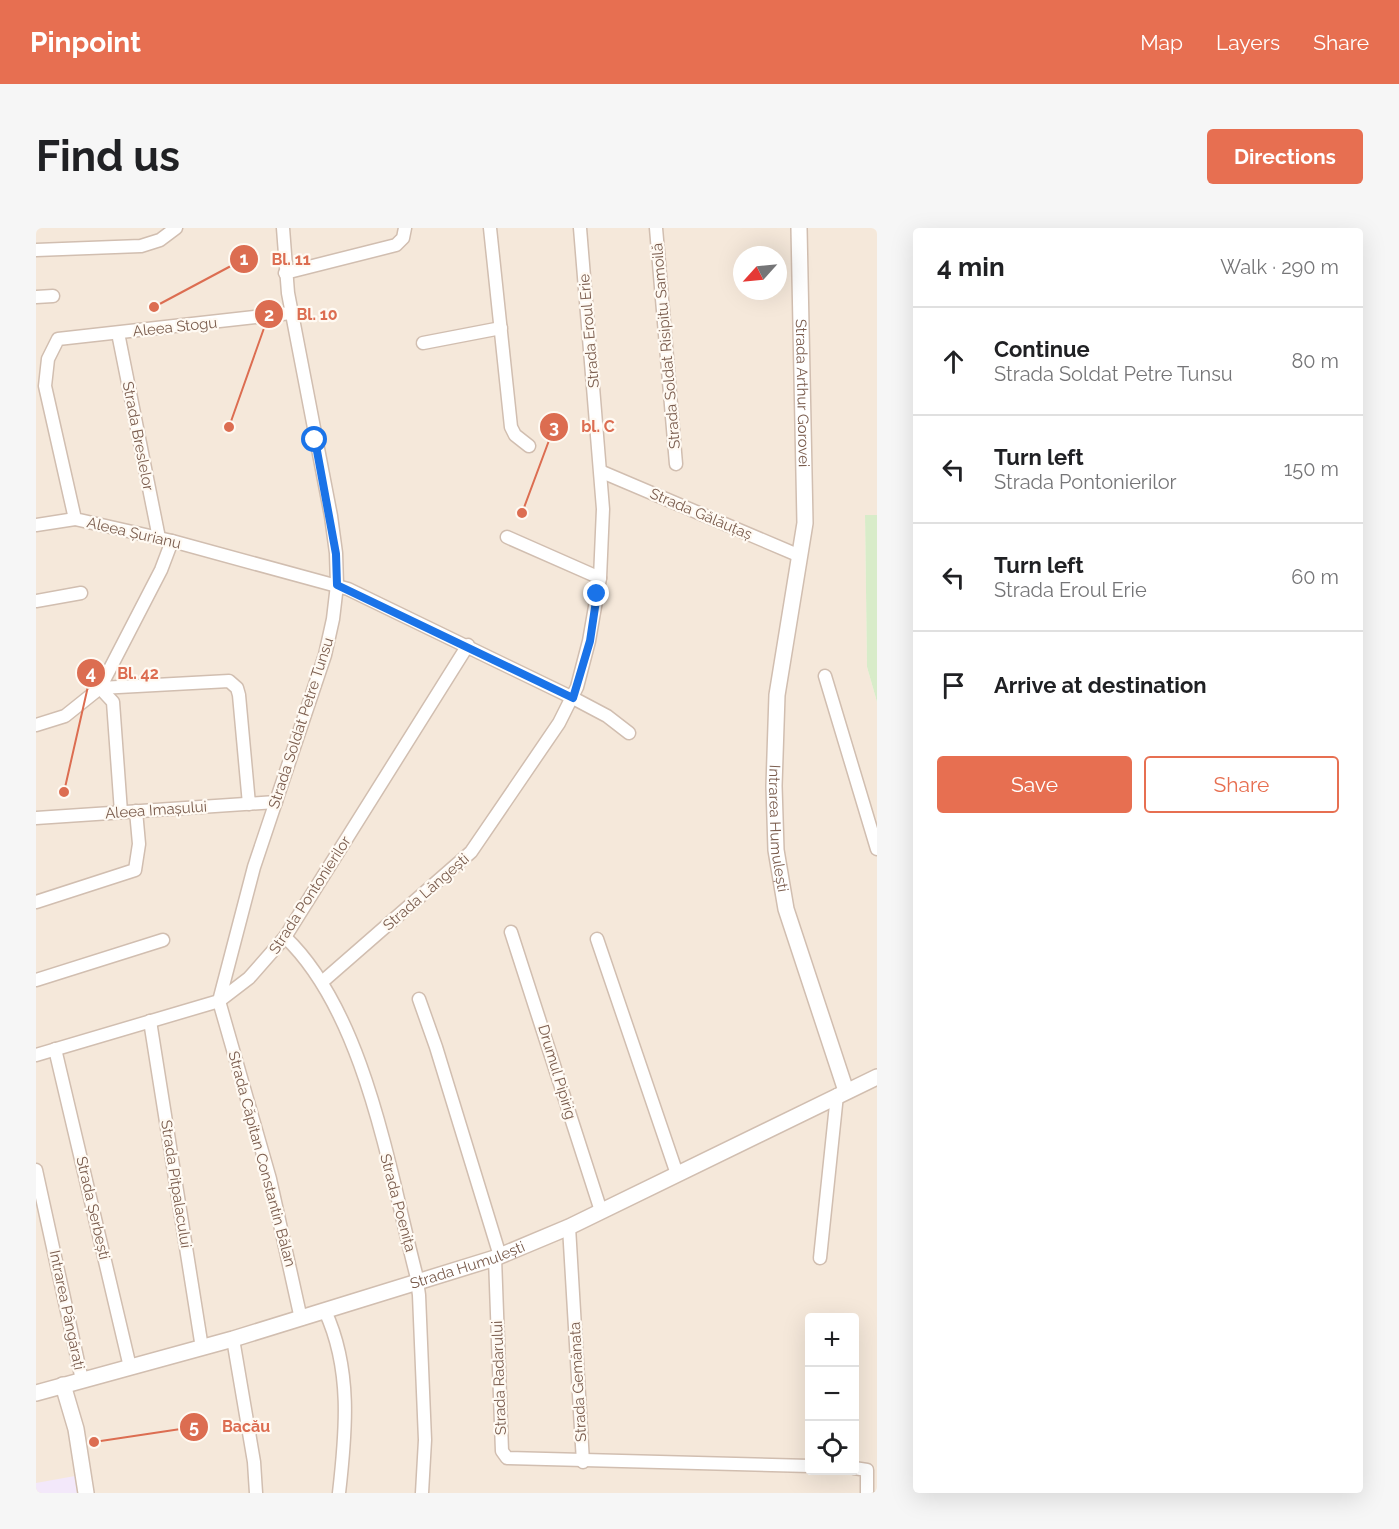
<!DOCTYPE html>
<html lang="en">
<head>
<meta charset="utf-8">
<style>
  :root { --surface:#fff; --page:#f6f6f6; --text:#202124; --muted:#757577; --line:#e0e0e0; --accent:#e76f51 }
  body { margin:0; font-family:Raleway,sans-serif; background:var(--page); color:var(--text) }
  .controls { position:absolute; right:18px; bottom:18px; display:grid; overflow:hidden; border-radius:6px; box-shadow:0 6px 24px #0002 }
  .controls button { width:54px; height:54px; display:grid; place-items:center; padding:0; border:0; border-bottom:2px solid var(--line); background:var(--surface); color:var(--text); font:30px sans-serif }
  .compass { position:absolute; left:697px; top:18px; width:54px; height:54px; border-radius:50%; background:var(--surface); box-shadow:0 6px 24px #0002; rotate:243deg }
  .stop { position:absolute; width:18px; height:18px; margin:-14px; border:4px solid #1a73e8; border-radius:50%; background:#fff }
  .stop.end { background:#1a73e8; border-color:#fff; box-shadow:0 2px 6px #0008 }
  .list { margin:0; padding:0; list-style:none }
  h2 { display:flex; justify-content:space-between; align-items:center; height:78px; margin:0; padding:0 24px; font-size:26px }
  h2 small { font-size:20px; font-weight:400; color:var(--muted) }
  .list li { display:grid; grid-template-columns:39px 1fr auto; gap:18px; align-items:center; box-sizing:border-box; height:108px; padding:0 24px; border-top:2px solid var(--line) }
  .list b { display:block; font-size:22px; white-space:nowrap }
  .list p { margin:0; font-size:20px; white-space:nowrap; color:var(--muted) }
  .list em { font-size:20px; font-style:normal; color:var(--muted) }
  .actions { display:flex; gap:12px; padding:18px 24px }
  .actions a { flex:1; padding:14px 0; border:2px solid var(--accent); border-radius:6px; text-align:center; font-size:21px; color:var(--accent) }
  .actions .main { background:var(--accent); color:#fff }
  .icon { flex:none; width:33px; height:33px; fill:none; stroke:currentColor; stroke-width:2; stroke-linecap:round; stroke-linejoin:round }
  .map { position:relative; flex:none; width:841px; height:1265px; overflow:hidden; border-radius:6px }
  header { display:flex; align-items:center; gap:36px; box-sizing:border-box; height:84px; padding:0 30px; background:var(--accent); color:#fff }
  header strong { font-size:28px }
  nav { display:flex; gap:33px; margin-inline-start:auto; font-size:21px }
  .intro { display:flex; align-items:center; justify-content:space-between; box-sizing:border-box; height:144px; padding:0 36px }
  h1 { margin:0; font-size:42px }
  .button { padding:15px 27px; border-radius:6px; background:var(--accent); color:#fff; font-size:21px; font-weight:700 }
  main { display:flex; gap:36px; padding:0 36px }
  aside { flex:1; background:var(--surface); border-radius:6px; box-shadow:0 6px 24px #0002 }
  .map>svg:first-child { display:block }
  .residential { fill:#f5e8da; fill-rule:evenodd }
  .education { fill:#f3e8fa }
  .green { fill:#d8ecc9 }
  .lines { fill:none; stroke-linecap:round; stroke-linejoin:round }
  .minor-casing { stroke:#d1beb0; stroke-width:15 }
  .tertiary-casing { stroke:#d1beb0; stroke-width:18 }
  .minor { stroke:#fff; stroke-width:12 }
  .tertiary { stroke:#fff; stroke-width:15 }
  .route { stroke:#1a73e8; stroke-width:8 }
  .labels { text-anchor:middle; stroke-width:4.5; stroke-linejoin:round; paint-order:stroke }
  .street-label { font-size:15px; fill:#7a5c4d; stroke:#fffaf3 }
  .leader { fill:none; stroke:#dc6d51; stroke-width:2 }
  .callout-dot { fill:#dc6d51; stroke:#fffaf3; stroke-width:2 }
  .mark-label { font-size:18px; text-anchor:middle; font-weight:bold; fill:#fff }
  .callout-label { font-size:16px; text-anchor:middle; font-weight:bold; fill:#dc6d51; stroke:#fffaf3; stroke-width:4.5; stroke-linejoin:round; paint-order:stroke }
</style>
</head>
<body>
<header>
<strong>Pinpoint</strong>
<nav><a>Map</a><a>Layers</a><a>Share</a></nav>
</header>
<div class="intro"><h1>Find us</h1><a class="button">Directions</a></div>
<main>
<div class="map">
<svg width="841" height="1265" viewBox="0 0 841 1265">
  <rect width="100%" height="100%" fill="#fdf6ec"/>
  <path class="residential" d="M0 0H841V287H829L831 439 841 474V1265H0ZM706 27H742V63H706ZM774 1090H818V1242H774Z"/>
  <path class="education" d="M39 1248 41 1265H0V1255Z"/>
  <path class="green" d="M829 287H841V474L831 439Z"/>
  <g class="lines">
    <defs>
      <g id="minor">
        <path d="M247 0 252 65 295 288 300 325 301 357 297 391 289 427 218 639 183 773 234 951 265 1091"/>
        <path d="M454 0 475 199 479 207 493 218"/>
        <path d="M620 0 640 236"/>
        <path d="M0 22 105 18 124 12 140 0"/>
        <path d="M249 45 360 17 367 10 369 0"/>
        <path d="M0 69 17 68"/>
        <path d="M255 85 22 111 12 131 9 158 39 291 136 313 312 361 537 470 571 488 593 505"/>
        <path d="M82 105 123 310"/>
        <path d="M387 115 465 100"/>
        <path d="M566 244 764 328"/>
        <path d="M0 297 39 291"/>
        <path d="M471 309 564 350"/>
        <path d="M0 373 45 365"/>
        <path d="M789 448 841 621"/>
        <path d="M64 460 193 453 201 460 203 467 213 576"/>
        <path d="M64 460 77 474 85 584"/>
        <path d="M0 497 29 488 64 460 125 342 136 313"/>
        <path d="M0 590 240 574"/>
        <path d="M0 674 99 642 103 616 100 583"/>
        <path d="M475 704 565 983"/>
        <path d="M249 709C329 785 353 942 380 1046L383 1067 389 1212 386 1265"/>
        <path d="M561 711 641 946"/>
        <path d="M0 752 127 712"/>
        <path d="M286 754 435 624 523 495 541 459 553 413 564 350 567 281 544 0"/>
        <path d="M383 771 400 819 464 1028"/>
        <path d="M114 793 166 1120"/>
        <path d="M19 821 94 1139"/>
        <path d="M0 827 183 773 213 750 249 709 432 417"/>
        <path d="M0 942 46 1152"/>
        <path d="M533 999 547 1234"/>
        <path d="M459 1030 466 1223 471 1230 774 1238"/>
        <path d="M784 1030 801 867"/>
        <path d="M289 1083C316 1141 310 1204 303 1265"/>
        <path d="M197 1111 218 1234 220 1265"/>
        <path d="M818 1240 831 1242V1265"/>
      </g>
      <g id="tertiary">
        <path id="s1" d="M763 0 769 295 741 467 738 558 740 622 750 681 810 863"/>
        <path d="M27 1157 40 1201 50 1265"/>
        <path id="s2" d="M0 1165 197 1111 459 1030 533 999 841 849"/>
      </g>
    </defs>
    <use href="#minor" class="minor-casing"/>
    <use href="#tertiary" class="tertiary-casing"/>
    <use href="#minor" class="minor"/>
    <use href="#tertiary" class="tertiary"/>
  </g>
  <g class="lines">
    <path class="route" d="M279 212 300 326 301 357 537 470 554 413 561 366"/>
  </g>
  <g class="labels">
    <g class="street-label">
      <text transform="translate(139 99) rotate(-6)" y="5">Aleea Stogu</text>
      <text transform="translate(553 103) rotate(-95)" y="5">Strada Eroul Erie</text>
      <text transform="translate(630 118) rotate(-95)" y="5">Strada Soldat Risipitu Samoilă</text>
      <text dy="5" stroke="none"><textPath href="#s1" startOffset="165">Strada Arthur Gorovei</textPath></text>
      <text transform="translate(102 208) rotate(79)" y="5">Strada Breslelor</text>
      <text transform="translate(665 286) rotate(23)" y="5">Strada Gălăuțaș</text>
      <text transform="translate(98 305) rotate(13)" y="5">Aleea Șurianu</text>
      <text transform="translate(265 495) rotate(-72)" y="5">Strada Soldat Petre Tunsu</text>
      <text transform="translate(120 582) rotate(-4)" y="5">Aleea Imașului</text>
      <text dy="5" stroke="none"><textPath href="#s1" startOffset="603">Intrarea Humulești</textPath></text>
      <text transform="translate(390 664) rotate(-41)" y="5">Strada Lăngești</text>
      <text transform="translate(274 667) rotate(-57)" y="5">Strada Pontonierilor</text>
      <text transform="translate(521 844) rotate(73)" y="5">Drumul Pipirig</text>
      <text transform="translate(226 931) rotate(75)" y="5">Strada Căpitan Constantin Bălan</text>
      <text transform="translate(140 956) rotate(81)" y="5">Strada Pitpalacului</text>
      <text transform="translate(362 975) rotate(75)" y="5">Strada Poenița</text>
      <text transform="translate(57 980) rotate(77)" y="5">Strada Șerbești</text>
      <text dy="5" stroke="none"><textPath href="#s2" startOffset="450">Strada Humulești</textPath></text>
      <text transform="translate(31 1082) rotate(78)" y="5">Intrarea Pângărați</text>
      <text transform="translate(463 1150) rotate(-92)" y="5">Strada Radarului</text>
      <text transform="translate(542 1154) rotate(-93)" y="5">Strada Gemănata</text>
    </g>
  </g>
  <path class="leader" d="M118 79L208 31M193 199L233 86M486 285L518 199M28 564L55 445M58 1214L158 1199"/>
  <g class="callout-dot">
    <circle cx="118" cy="79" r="6"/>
    <circle cx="193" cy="199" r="6"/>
    <circle cx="486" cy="285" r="6"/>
    <circle cx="28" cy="564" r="6"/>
    <circle cx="58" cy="1214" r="6"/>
    <circle cx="208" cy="31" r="15"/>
    <circle cx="233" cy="86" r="15"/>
    <circle cx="518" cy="199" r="15"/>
    <circle cx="55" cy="445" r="15"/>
    <circle cx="158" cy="1199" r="15"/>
  </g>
  <g class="mark-label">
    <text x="208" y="37">1</text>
    <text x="233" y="93">2</text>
    <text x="518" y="205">3</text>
    <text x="55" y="451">4</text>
    <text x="158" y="1205">5</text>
  </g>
  <g class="callout-label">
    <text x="255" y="37">Bl. 11</text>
    <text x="281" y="92">Bl. 10</text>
    <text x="562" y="204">bl. C</text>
    <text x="102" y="451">Bl. 42</text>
    <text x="210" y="1204">Bacău</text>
  </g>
</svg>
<div class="controls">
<button>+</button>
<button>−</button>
<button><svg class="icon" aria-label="locate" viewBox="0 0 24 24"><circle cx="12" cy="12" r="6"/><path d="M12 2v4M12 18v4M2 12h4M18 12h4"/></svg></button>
</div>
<svg class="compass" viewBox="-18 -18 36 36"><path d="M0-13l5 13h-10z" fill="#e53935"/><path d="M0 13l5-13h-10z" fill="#757577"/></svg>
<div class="stop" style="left:279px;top:212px"></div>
<div class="stop end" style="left:561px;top:366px"></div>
</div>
<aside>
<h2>4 min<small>Walk · 290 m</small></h2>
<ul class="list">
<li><svg class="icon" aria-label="ahead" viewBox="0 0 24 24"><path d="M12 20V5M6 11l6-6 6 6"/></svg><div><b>Continue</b><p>Strada Soldat Petre Tunsu</p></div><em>80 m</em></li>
<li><svg class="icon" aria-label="left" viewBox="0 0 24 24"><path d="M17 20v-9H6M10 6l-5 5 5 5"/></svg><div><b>Turn left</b><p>Strada Pontonierilor</p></div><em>150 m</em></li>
<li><svg class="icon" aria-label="left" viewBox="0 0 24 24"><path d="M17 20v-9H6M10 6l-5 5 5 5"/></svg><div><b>Turn left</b><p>Strada Eroul Erie</p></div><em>60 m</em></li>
<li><svg class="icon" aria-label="arrive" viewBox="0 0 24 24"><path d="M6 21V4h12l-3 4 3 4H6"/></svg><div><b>Arrive at destination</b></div></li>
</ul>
<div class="actions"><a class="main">Save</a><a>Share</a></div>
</aside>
</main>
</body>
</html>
